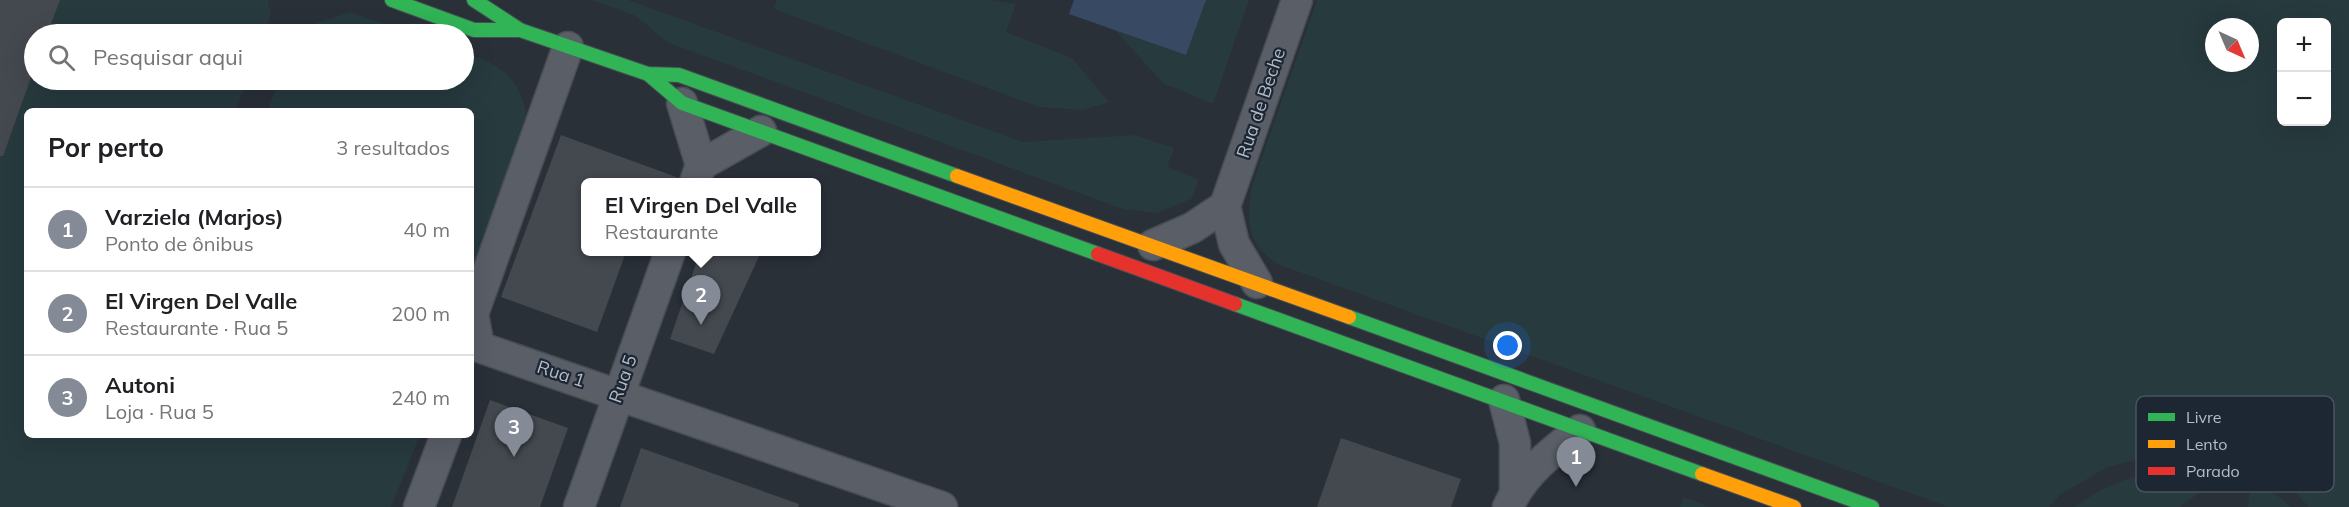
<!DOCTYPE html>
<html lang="pt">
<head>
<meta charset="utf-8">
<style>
  :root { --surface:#fff; --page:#f6f6f6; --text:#202124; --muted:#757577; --line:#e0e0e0; --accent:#848b96 }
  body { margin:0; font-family:Mulish,sans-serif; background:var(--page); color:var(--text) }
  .controls { position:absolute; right:18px; top:18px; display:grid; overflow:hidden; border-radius:9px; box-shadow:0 6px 24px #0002 }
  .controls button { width:54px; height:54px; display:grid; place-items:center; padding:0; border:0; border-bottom:2px solid var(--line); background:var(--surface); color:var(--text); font:30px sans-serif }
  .compass { position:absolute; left:2205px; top:18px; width:54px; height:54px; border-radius:50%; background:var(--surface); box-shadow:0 6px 24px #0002; rotate:136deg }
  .you { position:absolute; left:1508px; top:346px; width:21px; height:21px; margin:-15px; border:4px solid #fff; border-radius:50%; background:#1a73e8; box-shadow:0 0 0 9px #1a73e833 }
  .badge { display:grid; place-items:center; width:39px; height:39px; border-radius:50%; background:var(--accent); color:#fff; font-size:20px; font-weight:700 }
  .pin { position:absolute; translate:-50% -50px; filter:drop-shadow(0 2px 3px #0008) }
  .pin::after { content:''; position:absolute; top:32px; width:21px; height:18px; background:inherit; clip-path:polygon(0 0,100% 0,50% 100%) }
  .popup { position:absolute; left:581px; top:178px; width:240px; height:78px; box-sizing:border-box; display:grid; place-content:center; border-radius:9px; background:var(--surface); filter:drop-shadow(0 2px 4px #0005); font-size:20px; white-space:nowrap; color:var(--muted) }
  .popup b { font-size:22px; color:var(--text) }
  .popup::after { content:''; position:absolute; left:50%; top:100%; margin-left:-12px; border:12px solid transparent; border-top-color:var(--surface) }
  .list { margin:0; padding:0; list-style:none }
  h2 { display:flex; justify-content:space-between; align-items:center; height:78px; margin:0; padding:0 24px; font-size:26px }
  h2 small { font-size:20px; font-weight:400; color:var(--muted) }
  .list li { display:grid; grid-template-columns:39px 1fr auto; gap:18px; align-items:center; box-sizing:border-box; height:84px; padding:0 24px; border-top:2px solid var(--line) }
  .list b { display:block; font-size:22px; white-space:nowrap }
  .list p { margin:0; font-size:20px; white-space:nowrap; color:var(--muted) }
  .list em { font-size:20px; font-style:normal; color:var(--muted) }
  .icon { flex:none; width:33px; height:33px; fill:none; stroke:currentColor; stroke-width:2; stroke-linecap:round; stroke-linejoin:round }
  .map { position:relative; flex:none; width:2349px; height:507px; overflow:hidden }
  .search { position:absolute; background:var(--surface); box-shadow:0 6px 24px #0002; left:24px; top:24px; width:450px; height:66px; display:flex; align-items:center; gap:15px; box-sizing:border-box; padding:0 21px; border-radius:33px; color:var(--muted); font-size:22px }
  .panel { position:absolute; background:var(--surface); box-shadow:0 6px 24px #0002; left:24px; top:108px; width:450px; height:330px; border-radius:9px }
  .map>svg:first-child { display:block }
  .green { fill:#273a3e; fill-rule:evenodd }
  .water { fill:#384963 }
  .building { fill:#444950 }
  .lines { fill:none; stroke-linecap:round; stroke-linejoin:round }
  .street-casing { stroke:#484c53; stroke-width:33 }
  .fast-casing { stroke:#484c55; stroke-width:16 }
  .slow-casing { stroke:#484c55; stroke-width:16 }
  .jam-casing { stroke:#484c55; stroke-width:16 }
  .street { stroke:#5a5e66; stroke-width:30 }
  .fast { stroke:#30b455; stroke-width:14 }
  .slow { stroke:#ff9f0a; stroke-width:14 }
  .jam { stroke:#e5322d; stroke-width:14 }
  .labels { text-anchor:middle; stroke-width:4.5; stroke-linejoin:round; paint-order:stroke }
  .street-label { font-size:18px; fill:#b4bcc9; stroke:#1d2633 }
  .key { fill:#1d2633; stroke:#4a5360; stroke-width:1.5 }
  .key-label { font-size:16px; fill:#b4bcc9 }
</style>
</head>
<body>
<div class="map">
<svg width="2349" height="507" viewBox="0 0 2349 507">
  <rect width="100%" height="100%" fill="#2a3038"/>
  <g class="green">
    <path d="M0 0H268L271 14 264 34H34V80H247L235 111H27V435H420L391 507H0Z"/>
    <path d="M591 0H628L1023 142 1135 135 1174 148 1167 167 1199 180 1191 199 1157 213 1123 209 669 43 634 15Z"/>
    <path d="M777 0H992L1016 4 1006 32 1072 58 1109 102 1083 110 1039 107 774 9Z"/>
    <path d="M1206 0H1249L1213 104 1163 83 1114 29 1186 55Z"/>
    <path d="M1317 0H2349V507H2309L2288 485 2261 468 2198 450 2155 455 2108 467 2061 494 2049 507H1949L1277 264C1245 240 1247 222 1252 186ZM2282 22H2326V122H2282ZM2214 27H2250V63H2214Z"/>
    <path d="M350 12 414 34H306L317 23Z"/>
    <path d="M464 52C507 68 522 80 529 127L471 289V111H267L280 80H464Z"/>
    <path d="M2190 467 2216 472 2195 496 2179 507H2075C2115 478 2141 473 2190 467Z"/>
    <path d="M2250 482 2274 493 2291 507H2248Z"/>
    <path d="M1683 497 1710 507H1680Z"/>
  </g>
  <path class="water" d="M1074 0H1206L1186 55 1069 14Z"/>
  <g class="building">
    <path d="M0 0H60L47 34H34V69L3 156H0Z"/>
    <path d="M561 135 679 178 678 183H585V252H626L597 332 501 297Z"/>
    <path d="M700 252H761L714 354 670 339Z"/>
    <path d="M490 400 568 428 540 507H452Z"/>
    <path d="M1341 438 1461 479 1451 507H1317Z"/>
    <path d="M641 448 799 504 798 507H620Z"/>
  </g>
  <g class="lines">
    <defs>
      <g id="street">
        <path d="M568 47 473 314 479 347 942 507"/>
        <path d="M682 103 701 165 695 182"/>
        <path d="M701 165 761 131"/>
        <path d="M1153 245 1192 228 1225 206"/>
        <path d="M1257 283 1234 244 1225 206 1297 0"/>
        <path d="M1504 400 1515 443V491"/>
        <path d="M419 507 446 435"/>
        <path d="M579 507 670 252"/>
        <path d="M1508 507C1523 474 1551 452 1580 430"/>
      </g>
      <g id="fast">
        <path d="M392 0 474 30H520"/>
        <path d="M474 0 520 30 648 74 679 75 957 176"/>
        <path d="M648 74 682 103 1098 254"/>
        <path d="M1235 304 1702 474"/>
        <path d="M1349 317 1872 507"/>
      </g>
      <g id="slow">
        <path d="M957 176 1349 317"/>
        <path d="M1702 474 1794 507"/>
      </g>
      <path id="jam" d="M1098 254 1235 304"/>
    </defs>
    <use href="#street" class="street-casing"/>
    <use href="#fast" class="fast-casing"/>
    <use href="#slow" class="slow-casing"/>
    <use href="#jam" class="jam-casing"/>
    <use href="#street" class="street"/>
    <use href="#fast" class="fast"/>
    <use href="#slow" class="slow"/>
    <use href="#jam" class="jam"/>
  </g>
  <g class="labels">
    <g class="street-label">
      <text transform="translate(1261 103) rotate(-71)" y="6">Rua de Beche</text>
      <text transform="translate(561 374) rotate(18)" y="6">Rua 1</text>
      <text transform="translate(623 379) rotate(-70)" y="6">Rua 5</text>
    </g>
  </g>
  <rect x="2136" y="396" width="198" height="96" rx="9" class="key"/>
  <rect x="2148" y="413" width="27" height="8" fill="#30b455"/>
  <rect x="2148" y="440" width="27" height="8" fill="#ff9f0a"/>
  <rect x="2148" y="467" width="27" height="8" fill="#e5322d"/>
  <g class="key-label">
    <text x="2186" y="423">Livre</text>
    <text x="2186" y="450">Lento</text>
    <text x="2186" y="477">Parado</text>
  </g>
</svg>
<div class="controls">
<button>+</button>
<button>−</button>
</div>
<svg class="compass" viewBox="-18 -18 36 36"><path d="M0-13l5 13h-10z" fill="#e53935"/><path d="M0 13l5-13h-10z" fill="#757577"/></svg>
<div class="you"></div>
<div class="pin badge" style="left:1576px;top:487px">1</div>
<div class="pin badge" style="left:701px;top:325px">2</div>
<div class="popup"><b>El Virgen Del Valle</b>Restaurante</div>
<div class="pin badge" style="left:514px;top:457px">3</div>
<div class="search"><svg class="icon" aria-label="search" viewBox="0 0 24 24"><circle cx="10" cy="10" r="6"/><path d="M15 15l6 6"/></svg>Pesquisar aqui</div>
<section class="panel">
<h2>Por perto<small>3 resultados</small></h2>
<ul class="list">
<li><span class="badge">1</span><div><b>Varziela (Marjos)</b><p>Ponto de ônibus</p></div><em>40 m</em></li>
<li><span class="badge">2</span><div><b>El Virgen Del Valle</b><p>Restaurante · Rua 5</p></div><em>200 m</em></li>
<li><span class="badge">3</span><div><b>Autoni</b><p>Loja · Rua 5</p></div><em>240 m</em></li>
</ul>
</section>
</div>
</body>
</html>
